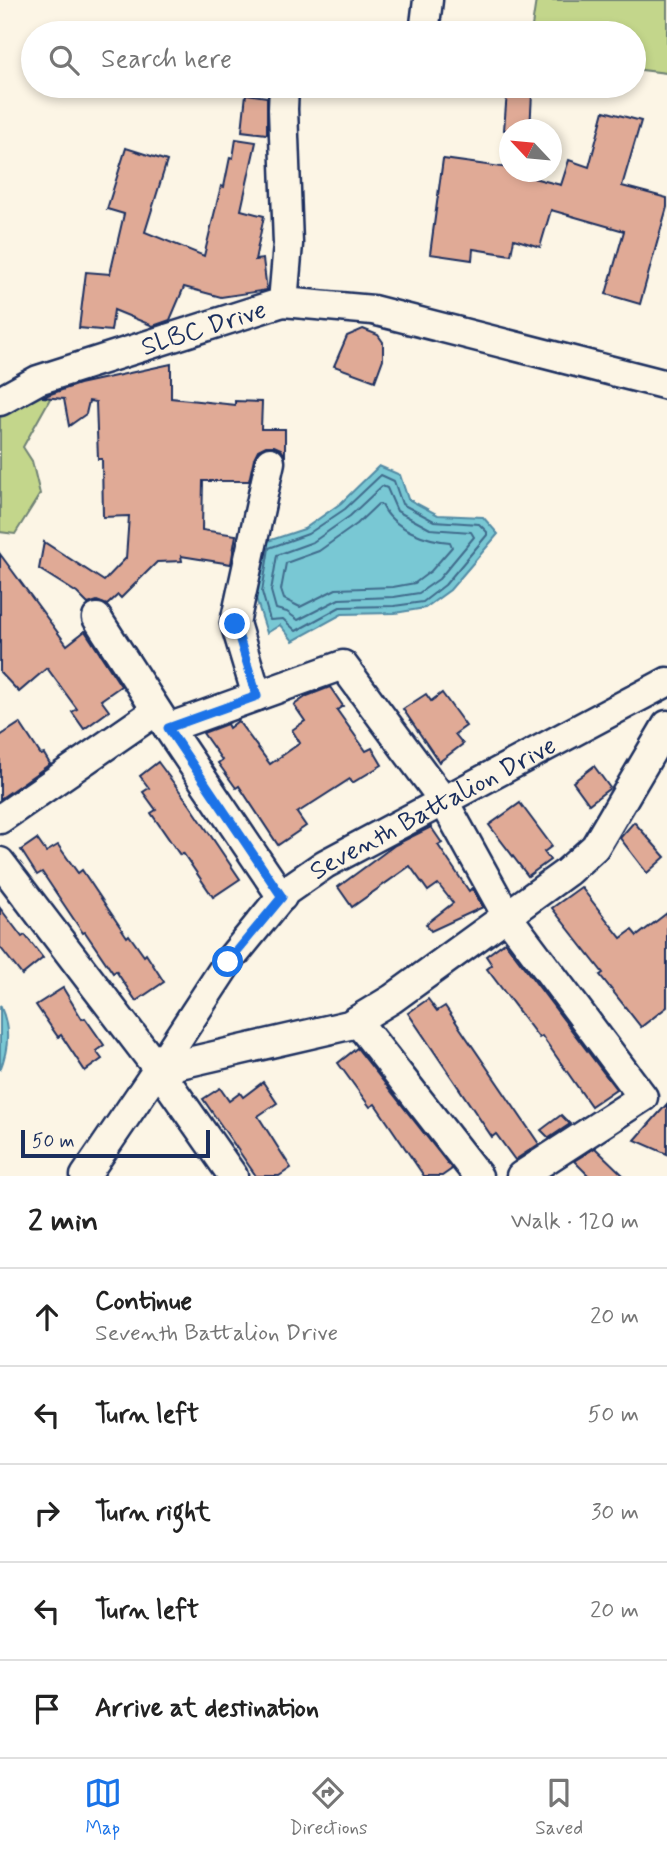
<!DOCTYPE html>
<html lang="en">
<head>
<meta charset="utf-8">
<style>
  :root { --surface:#fff; --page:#f2f2f2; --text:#222; --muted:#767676; --line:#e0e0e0; --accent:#1a73e8 }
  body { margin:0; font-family:Mynerve,sans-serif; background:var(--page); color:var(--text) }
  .compass { position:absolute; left:499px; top:119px; width:63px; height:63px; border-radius:50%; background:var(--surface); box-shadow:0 4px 10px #0003; rotate:296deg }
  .scale { position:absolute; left:21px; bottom:18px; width:189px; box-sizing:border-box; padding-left:7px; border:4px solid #1b2f5e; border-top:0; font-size:19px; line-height:24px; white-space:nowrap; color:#1b2f5e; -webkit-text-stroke:5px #fcf5e5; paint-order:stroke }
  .stop { position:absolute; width:21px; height:21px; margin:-16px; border:5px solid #1a73e8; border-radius:50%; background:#fff }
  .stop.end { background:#1a73e8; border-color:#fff; box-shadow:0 2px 7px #0008 }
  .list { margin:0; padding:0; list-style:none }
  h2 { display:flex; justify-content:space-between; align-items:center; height:91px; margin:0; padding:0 28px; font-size:30px }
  h2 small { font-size:23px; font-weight:400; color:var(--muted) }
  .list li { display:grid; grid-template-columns:46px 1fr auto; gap:21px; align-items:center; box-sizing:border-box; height:98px; padding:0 28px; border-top:2px solid var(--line) }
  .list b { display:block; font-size:26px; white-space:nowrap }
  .list p { margin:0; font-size:23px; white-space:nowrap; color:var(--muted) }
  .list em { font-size:23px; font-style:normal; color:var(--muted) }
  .icon { flex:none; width:38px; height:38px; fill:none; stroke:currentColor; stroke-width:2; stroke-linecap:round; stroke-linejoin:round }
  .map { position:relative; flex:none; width:667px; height:1176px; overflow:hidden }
  .search { position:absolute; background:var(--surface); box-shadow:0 4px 10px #0003; left:21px; right:21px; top:21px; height:77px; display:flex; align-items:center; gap:18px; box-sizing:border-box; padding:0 24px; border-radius:38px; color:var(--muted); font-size:26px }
  .sheet { height:581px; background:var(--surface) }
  nav { display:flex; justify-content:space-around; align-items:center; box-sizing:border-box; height:98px; border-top:2px solid var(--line); background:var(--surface); font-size:19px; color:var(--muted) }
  nav a { display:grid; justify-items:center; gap:4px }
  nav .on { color:var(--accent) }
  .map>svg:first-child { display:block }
  .green { fill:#c3d68b; stroke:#6f8274; stroke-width:2 }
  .water { fill:#79c8d4; stroke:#538ba5; stroke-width:2 }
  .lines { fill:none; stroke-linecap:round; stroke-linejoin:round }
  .shore { stroke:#416c8d; stroke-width:2 }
  .building { fill:#e0aa96; stroke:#1b2f5e; stroke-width:2 }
  .minor-casing { stroke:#1b2f5e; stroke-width:33 }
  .minor { stroke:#fcf5e5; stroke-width:28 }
  .route { stroke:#1a73e8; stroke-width:9 }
  .labels { text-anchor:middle; stroke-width:6; stroke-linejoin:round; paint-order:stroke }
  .street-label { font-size:26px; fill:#1b2f5e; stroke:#fcf5e5 }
</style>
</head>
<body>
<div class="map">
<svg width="667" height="1176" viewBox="0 0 667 1176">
  <rect width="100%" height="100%" fill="#fcf5e5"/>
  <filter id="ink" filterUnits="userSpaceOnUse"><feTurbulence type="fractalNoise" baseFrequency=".0143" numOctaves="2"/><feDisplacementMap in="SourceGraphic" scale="14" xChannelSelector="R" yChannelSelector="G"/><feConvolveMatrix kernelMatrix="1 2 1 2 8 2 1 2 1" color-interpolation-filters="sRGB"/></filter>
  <g filter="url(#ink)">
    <g class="green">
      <path d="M536 0H667V73L634 69V33H531Z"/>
      <path d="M56 388 23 447 32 461 40 494 15 534 0 532V414L37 393Z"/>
    </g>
    <g class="water">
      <path d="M379 466 400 475 408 499 438 515 483 517 498 534 450 590 425 608 395 613 342 614 293 641 280 625 267 633 254 592 262 543 304 529 341 503Z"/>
      <path d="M0 1005C10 1026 9 1048 0 1070Z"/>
    </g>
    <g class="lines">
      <g class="shore">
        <path d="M381 475 394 481 402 504 434 521 479 524 487 532V535L445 585 423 602 394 606 340 607 296 631 283 619 270 620 262 592 269 548 308 534 345 509Z"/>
        <path d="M382 486 387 488 397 511 430 529 471 532 474 537 439 579 419 593 394 597 339 599 298 620 287 612 276 609 271 591 277 555 313 542 350 516Z"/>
        <path d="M378 504 382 505C393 529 426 540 450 542L452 547 431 571 415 583 393 587 336 589 300 607 284 599 281 590 286 563 319 551 357 524Z"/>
      </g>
    </g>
    <g class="building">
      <path d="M507 92 532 94 530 130H504Z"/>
      <path d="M246 94 267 97V134L242 131Z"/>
      <path d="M604 111 641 121 622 186 667 198V207L640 304 606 294 624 231 551 210 540 247 514 239 511 255 473 249 472 260 430 254 443 159 509 168V172L561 185 569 160 589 167Z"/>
      <path d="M236 139 256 142 241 210 264 216 255 260 263 259 267 290 221 297 184 287 170 320 153 326 114 310 111 331 79 328 86 272 110 274 124 214 107 209 126 148 167 161 145 232 204 256 221 186 224 187 230 157 233 158Z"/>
      <path d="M363 329 378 335 383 342V359L375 381 334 366 347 336Z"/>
      <path d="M171 364V398L235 405V401L262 402 261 429H285V456L281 449 274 446H266L258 450 254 458 249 481H203L202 530 236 535 231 564 181 556 182 561 157 562 121 598 118 595 107 605 97 601 88 604 77 593 39 569 44 542 104 581 126 558 129 516 103 517 102 459H98L96 402 89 401 86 414 69 426 64 399 42 397 79 384Z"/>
      <path d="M0 554 67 645 85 631 121 686 101 700 109 711 84 729 72 712 77 709 47 668 19 692 0 672Z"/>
      <path d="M330 687 343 706 337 710 366 751 372 748 382 765 352 783 350 779 297 813 306 826 278 845 239 786 236 788 218 763 222 760 203 733 227 724 229 728 238 721 270 764 300 743 292 730 305 721 294 705 307 696Z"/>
      <path d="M442 693 466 726 455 734 463 744 439 762 403 709 426 694 431 701Z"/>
      <path d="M20 723 41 755 44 754 50 764 0 799V736Z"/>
      <path d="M158 762 190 805 240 879 213 897 183 853 180 855 151 813 156 810 143 792 149 788 140 776Z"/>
      <path d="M594 766 610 788 589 804 573 782Z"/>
      <path d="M520 803 552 846 544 852 550 860 528 876 489 825Z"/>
      <path d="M634 822 665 857 647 873 620 838Z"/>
      <path d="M431 827 442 843 438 845 469 891 472 888 483 907 431 931 426 924 453 903 438 884 428 891 410 866 352 907 338 887 395 845Z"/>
      <path d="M37 839 46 852 58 845 78 873 82 870 127 937 129 935 144 956 146 954 164 982 136 1001 116 971 113 973 85 932 83 933 42 872 37 875 21 850Z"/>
      <path d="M581 887 621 938 632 930 637 936 667 913V1007L641 1027 600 975 603 973 552 908Z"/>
      <path d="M0 908 22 937 25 935 43 958 22 975 0 947Z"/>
      <path d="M505 942 616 1089 591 1106 542 1036 539 1038 487 969 492 965 486 956Z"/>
      <path d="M63 988 82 1019 85 1018 104 1045 96 1051 102 1059 85 1071 61 1035 58 1037 36 1005Z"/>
      <path d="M428 999 437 1011 445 1006 539 1144 515 1160 496 1134 492 1137 408 1013Z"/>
      <path d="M357 1048 452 1169 442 1176H424L375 1104 370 1107 338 1063Z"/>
      <path d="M263 1082 277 1103 258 1116 291 1168 279 1176H256L203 1099 220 1088 229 1101 240 1093 243 1097Z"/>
      <path d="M667 1104V1154L635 1140Z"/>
      <path d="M561 1115 570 1124 549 1138 541 1130Z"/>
      <path d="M595 1148 624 1176H589L574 1161Z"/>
    </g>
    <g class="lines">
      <defs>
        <g id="minor">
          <path d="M424 33 428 0"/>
          <path d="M283 302 373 310 667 385"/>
          <path id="s1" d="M0 401 38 380 283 302 288 244 283 109 284 86"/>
          <path d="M97 618 168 728 282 897"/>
          <path d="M257 696 235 623 270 462"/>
          <path d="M168 728 343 665 443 800 507 916 643 1097 521 1176"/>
          <path d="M0 819 156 711"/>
          <path d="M0 862 158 1069 233 1176"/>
          <path d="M357 1021 478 1176"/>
          <path d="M158 1069 349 1025 392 999 567 872 595 847 667 725"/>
          <path id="s2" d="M85 1176 158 1069 228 962 286 891 325 864 667 682"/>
        </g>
      </defs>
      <use href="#minor" class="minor-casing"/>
      <use href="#minor" class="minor"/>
    </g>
  </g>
  <g class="lines" filter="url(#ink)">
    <path class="route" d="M228 962 282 897 168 728 257 696 235 624"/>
  </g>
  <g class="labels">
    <g class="street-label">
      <text dy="9" stroke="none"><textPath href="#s1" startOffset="217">SLBC Drive</textPath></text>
      <text dy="9" stroke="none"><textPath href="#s2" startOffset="518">Seventh Battalion Drive</textPath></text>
    </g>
  </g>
</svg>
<svg class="compass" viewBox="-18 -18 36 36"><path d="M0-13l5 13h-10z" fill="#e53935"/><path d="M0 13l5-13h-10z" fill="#767676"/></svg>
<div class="scale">50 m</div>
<div class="stop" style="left:228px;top:962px"></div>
<div class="stop end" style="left:235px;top:624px"></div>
<div class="search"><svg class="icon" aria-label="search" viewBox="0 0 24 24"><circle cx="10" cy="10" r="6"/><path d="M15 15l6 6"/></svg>Search here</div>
</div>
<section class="sheet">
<h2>2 min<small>Walk · 120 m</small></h2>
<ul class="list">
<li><svg class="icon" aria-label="ahead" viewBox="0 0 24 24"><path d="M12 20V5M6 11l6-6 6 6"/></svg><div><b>Continue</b><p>Seventh Battalion Drive</p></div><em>20 m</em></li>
<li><svg class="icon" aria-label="left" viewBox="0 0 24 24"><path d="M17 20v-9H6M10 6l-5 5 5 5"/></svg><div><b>Turn left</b></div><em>50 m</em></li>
<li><svg class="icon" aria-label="right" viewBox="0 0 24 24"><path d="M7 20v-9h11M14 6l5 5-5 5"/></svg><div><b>Turn right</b></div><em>30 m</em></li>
<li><svg class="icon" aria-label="left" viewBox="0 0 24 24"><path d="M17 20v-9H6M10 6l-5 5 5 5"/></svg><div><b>Turn left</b></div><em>20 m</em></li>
<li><svg class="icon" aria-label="arrive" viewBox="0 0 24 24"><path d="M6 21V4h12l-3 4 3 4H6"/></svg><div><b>Arrive at destination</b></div></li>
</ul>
</section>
<nav>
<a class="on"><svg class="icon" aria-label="map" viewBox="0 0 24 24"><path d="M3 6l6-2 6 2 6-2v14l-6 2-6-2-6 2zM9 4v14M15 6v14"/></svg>Map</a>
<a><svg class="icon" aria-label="directions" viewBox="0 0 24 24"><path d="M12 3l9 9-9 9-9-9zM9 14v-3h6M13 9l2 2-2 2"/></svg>Directions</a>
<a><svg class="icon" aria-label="saved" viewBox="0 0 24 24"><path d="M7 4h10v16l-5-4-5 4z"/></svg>Saved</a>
</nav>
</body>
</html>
